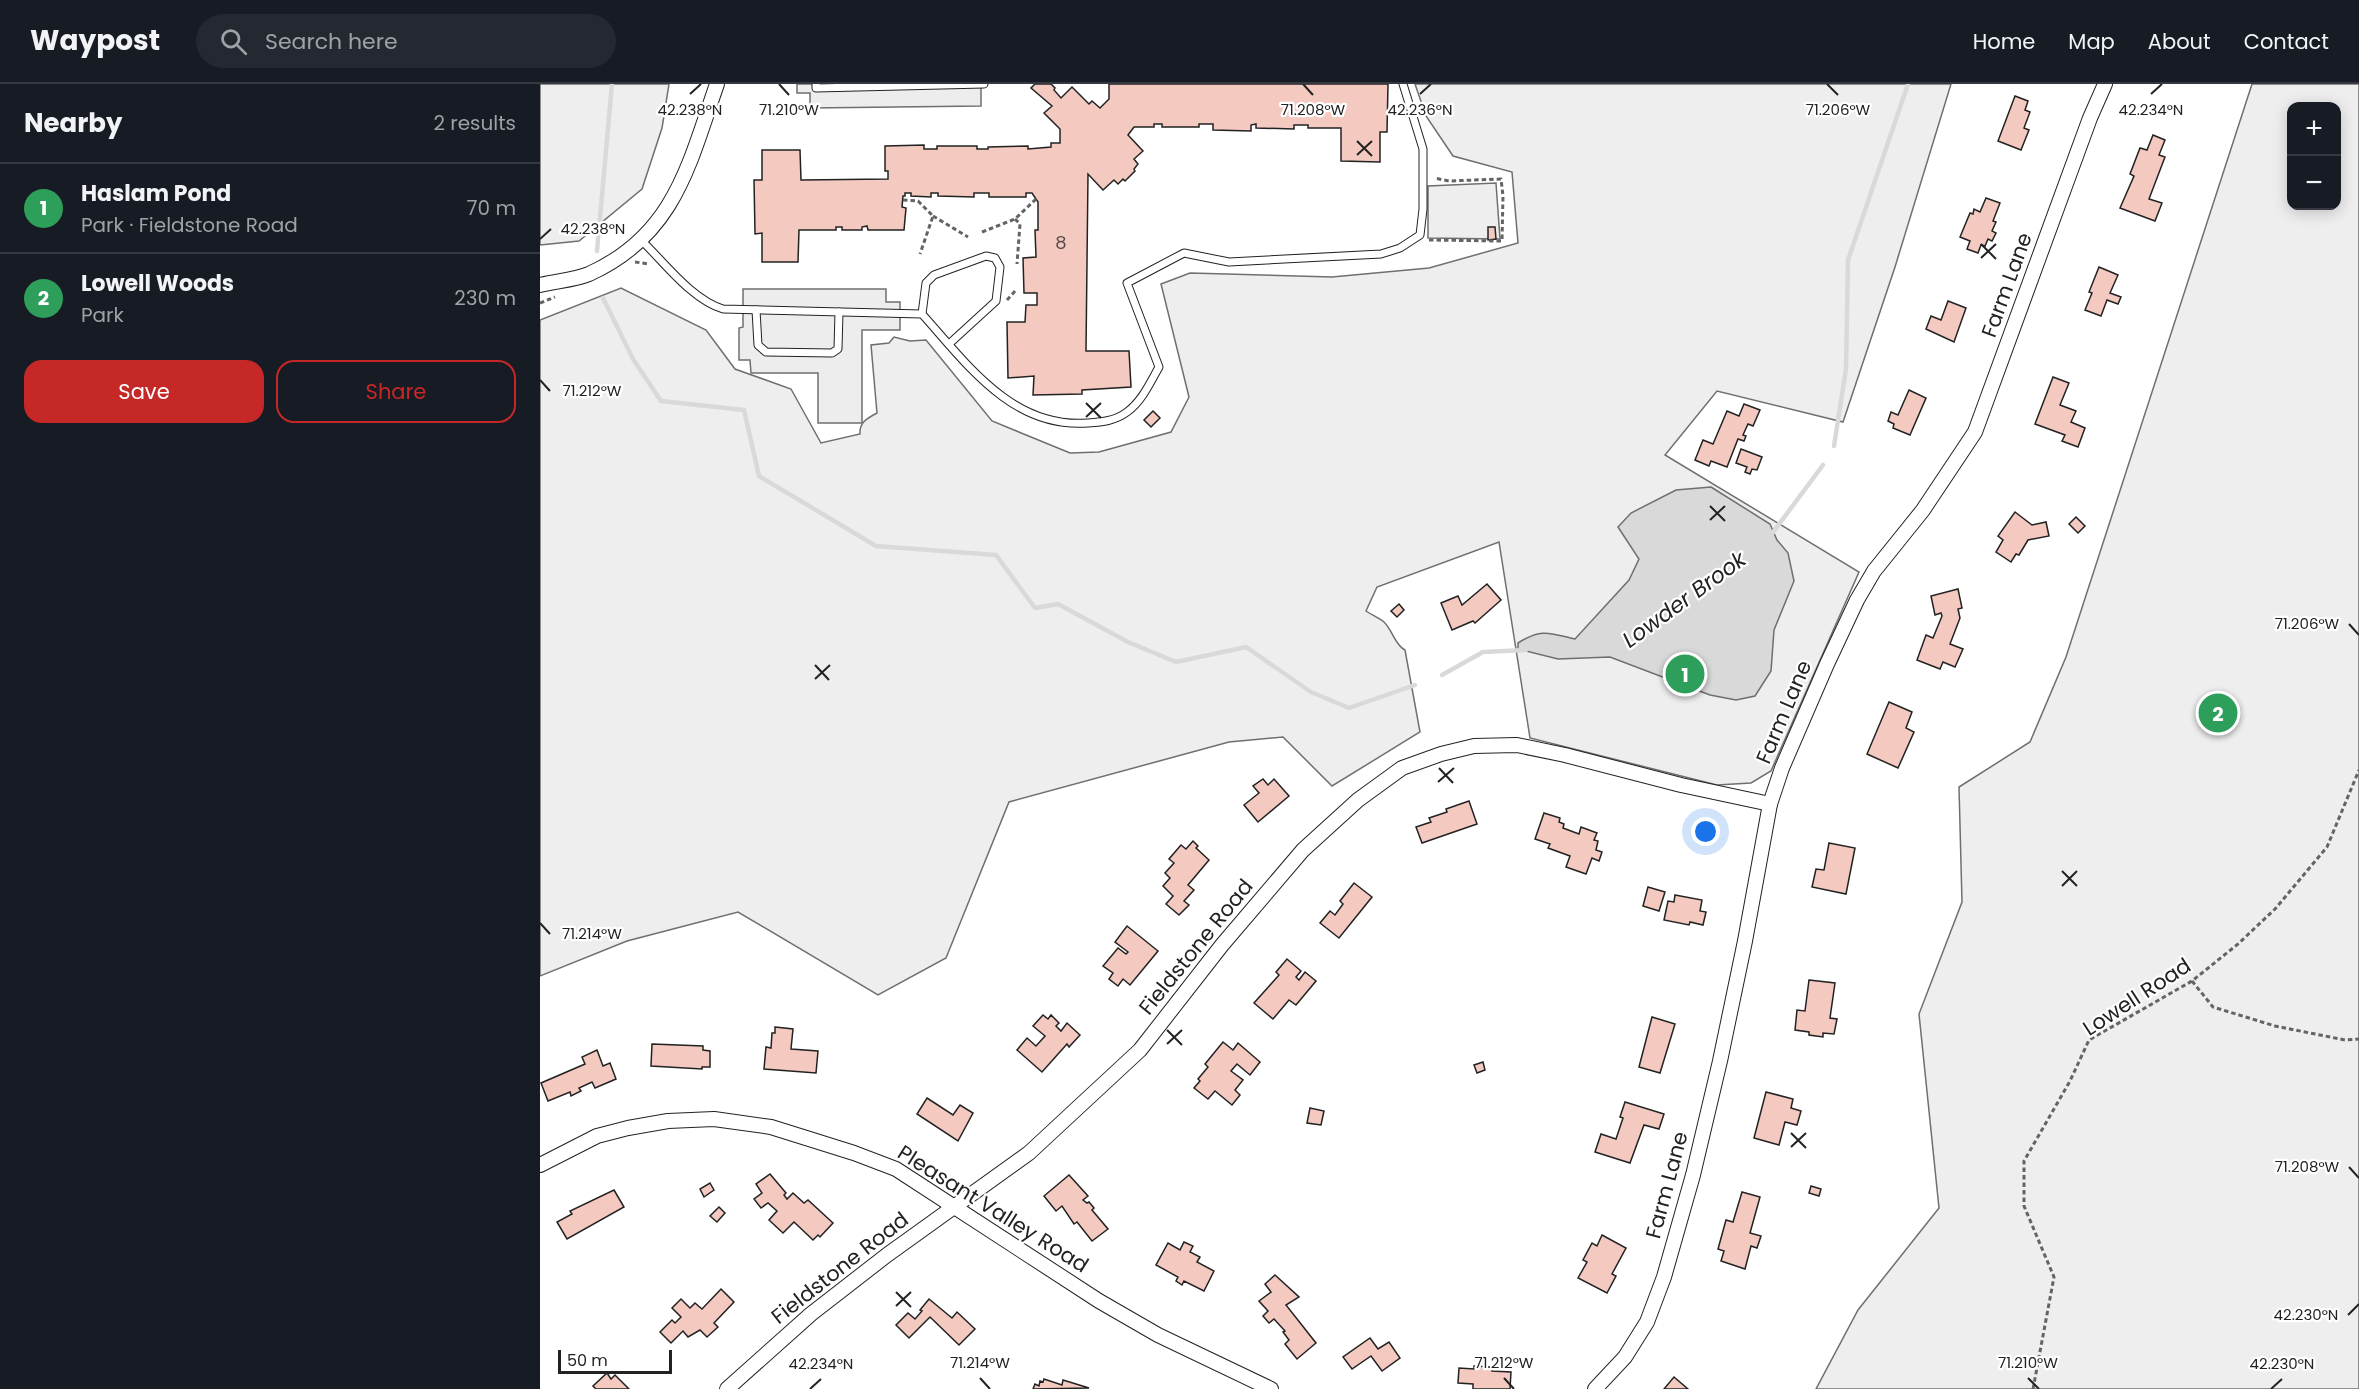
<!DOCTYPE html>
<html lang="en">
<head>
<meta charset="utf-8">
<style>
  :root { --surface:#171b24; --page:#242831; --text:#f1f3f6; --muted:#9ea1a6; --line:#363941; --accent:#c62828 }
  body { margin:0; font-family:Poppins,sans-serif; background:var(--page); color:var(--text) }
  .controls { position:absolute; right:18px; top:18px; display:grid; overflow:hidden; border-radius:12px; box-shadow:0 3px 15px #0003 }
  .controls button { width:54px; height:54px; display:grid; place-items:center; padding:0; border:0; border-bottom:2px solid var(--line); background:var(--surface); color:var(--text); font:30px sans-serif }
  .scale { position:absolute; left:18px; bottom:15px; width:114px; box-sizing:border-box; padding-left:6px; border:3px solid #222; border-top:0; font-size:16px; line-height:21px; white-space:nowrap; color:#222; -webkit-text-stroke:4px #fff; paint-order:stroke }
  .you { position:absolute; left:1166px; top:748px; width:21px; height:21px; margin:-15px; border:4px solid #fff; border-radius:50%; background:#1a73e8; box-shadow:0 0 0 9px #1a73e833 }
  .badge { display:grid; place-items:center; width:39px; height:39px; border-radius:50%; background:var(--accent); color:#fff; font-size:20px; font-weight:700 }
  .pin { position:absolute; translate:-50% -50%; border:3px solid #fff; box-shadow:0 2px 6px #0006 }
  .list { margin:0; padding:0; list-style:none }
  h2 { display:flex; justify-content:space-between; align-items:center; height:78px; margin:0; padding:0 24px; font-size:26px }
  h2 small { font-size:20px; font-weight:400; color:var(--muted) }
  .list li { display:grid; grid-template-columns:39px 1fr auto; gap:18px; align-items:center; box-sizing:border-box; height:90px; padding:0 24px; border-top:2px solid var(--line) }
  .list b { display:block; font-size:22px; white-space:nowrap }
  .list p { margin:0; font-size:20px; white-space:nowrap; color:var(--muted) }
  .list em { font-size:20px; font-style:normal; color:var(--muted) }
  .actions { display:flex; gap:12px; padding:18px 24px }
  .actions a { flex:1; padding:14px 0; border:2px solid var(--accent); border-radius:18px; text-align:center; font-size:21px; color:var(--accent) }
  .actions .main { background:var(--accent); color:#fff }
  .icon { flex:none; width:33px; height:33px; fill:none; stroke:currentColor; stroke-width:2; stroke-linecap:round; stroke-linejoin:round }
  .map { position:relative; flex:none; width:1819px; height:1305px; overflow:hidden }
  header { display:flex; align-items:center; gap:36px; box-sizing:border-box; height:84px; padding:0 30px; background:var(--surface); border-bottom:2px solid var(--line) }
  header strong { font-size:28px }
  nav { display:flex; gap:33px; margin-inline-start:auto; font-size:21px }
  .search { width:420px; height:54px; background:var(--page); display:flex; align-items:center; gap:15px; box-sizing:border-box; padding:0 21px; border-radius:33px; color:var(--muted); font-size:22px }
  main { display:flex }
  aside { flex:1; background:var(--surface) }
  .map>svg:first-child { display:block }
  .green { fill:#eee; stroke:#6f6f6f; stroke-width:1.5; fill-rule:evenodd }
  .parking { fill:#ededed; stroke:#6f6f6f; stroke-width:1.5 }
  .water { fill:#d9d9d9; stroke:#6f6f6f; stroke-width:1.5 }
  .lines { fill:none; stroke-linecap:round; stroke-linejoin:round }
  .stream { stroke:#d9d9d9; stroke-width:4.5 }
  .building { fill:#f3c9c0; stroke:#222; stroke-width:1.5 }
  .service-casing { stroke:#222; stroke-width:9 }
  .minor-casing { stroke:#222; stroke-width:16 }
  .path { stroke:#646464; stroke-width:3; stroke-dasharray:4.5 3; stroke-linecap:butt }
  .service { stroke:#fff; stroke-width:7 }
  .minor { stroke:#fff; stroke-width:14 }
  .ticks { fill:none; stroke:#222; stroke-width:2 }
  .labels { text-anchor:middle; stroke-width:4.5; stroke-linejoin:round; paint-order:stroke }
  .number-label { font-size:18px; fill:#564c4a }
  .street-label { font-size:21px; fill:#222; stroke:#fff }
  .water-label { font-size:22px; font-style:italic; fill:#222; stroke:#fff }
  .ticks-label { font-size:15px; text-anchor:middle; fill:#222; stroke:#fff; stroke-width:4.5; stroke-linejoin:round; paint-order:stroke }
</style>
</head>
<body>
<header>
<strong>Waypost</strong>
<div class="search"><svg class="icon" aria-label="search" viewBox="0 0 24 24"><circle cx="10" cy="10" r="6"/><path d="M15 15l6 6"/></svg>Search here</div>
<nav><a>Home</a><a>Map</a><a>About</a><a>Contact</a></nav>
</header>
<main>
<aside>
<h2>Nearby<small>2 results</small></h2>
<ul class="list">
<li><span class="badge" style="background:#2e9e5b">1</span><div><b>Haslam Pond</b><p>Park · Fieldstone Road</p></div><em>70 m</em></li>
<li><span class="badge" style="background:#2e9e5b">2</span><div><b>Lowell Woods</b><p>Park</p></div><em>230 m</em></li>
</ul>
<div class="actions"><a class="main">Save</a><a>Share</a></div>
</aside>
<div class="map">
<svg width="1819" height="1305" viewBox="0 0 1819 1305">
  <rect width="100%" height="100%" fill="#fff"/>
  <g class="green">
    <path d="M0 0H129L122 44 102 105 39 157 0 161Z"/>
    <path d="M875 0H1411L1355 183 1303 338 1177 307 1125 371 1319 488 1231 687 1211 699 1177 701 990 654 959 458 837 503 826 527C832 531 839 534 844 538 853 547 855 561 865 566L880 648 792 702 743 653 689 658 469 718 406 874 338 911 198 828 87 857 0 892V236L81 204 166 246 195 285 251 305 281 359 320 350C319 338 328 334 337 329L331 261 349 259 354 253 370 257 386 256 452 337 530 369 559 368 631 348 649 313 621 200 650 189 792 193 889 184 978 159 972 88 913 72 886 32Z"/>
    <path d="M1712 0H1819V1305H1276L1318 1226 1399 1124 1379 930 1422 818 1419 703 1490 658 1526 573ZM1752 22H1796V122H1752Z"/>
    <path d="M956 99 960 155 888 154V102Z"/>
  </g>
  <g class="parking">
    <path d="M257 0H441V22L270 24V9H257Z"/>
    <path d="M203 205H346V218H360V246H322V339H278V289H211L210 276H199V244L203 243Z"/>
  </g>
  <path class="water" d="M1171 403 1230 440 1237 456 1248 469 1254 497 1234 546 1231 587 1215 612 1196 616 1170 611 1070 573 1018 575 978 565V559C1001 544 1010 549 1035 555L1089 496 1099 475 1078 443 1091 429 1136 406Z"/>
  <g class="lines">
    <g class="stream">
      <path d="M57 167 72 0"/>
      <path d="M63 214 93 275 121 317 204 326 219 392 336 462 456 471 495 524 518 520 588 558 636 578 706 563 771 608 809 624 875 601"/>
      <path d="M1294 362 1306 285 1308 176 1368 0"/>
      <path d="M1231 451 1283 381"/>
      <path d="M902 591 943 568 986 566"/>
    </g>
  </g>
  <g class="building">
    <path d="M495 0H511L515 4 514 6 521 14 532 3 549 20 552 17 560 24 569 15V0H848L847 48H840V78L801 77V44H768V41H754V45L716 44V40L711 41V47L673 46V40H659V43H622V40H614V43H594L588 51 603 67 594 75 598 80 594 85 595 87 585 97 583 95 578 100 574 96 563 106 548 90 546 267H589L591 303 542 306V310L493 311 494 292 468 294 467 238H485L486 221H497V209H484L483 174 496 173 495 146H498V118L492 109H486V113H449V109H434V113L398 112V109H391V113L371 112V109H365V112H363L362 123 366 124 364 146H328L327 142 322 143V146H302V143H296V146H259L258 178H222V149L215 150 214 96H222V66H260L261 96 348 95V87H345V62L384 61V65H397V62H437V65H448V63L488 62V65L511 63V59H520V45L504 29 512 22 491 4Z"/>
    <path d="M1475 12 1488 17 1485 26 1490 28 1484 44 1489 46 1481 66 1458 57Z"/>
    <path d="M1613 51 1625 56 1619 71 1625 73 1609 115 1622 119 1615 137 1580 124 1594 92 1590 90 1600 64 1607 66Z"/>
    <path d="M1446 114 1460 119 1453 137 1456 138 1452 147 1456 149 1452 157 1448 155 1445 162 1441 161 1438 169 1427 165 1430 157 1420 153 1430 129 1433 130 1434 125 1440 128Z"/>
    <path d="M948 143H955L956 155 948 156Z"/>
    <path d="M1559 183 1578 191 1570 209 1581 213 1578 220 1567 216 1561 232 1545 226 1552 209 1549 208Z"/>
    <path d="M1408 217 1426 224 1414 258 1386 245 1391 232 1401 236Z"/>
    <path d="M1513 293 1529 299 1520 321 1536 327 1531 338 1545 344 1538 363 1522 357 1525 351 1495 340Z"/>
    <path d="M1369 306 1386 314 1370 351 1353 344 1354 340 1348 337 1351 328 1358 331Z"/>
    <path d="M1204 320 1220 326 1213 342 1208 340 1203 351 1206 352 1204 357 1198 355 1187 383 1171 377 1169 382 1155 376 1163 356 1173 360 1187 327 1199 332Z"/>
    <path d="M613 327 620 334 611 343 604 336Z"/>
    <path d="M1201 365 1222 373 1217 386 1212 385 1210 390 1205 388 1207 383 1196 379Z"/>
    <path d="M1475 428 1492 441 1506 438 1509 452 1488 456 1479 471 1476 470 1471 478 1456 468 1463 456 1458 452Z"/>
    <path d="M1536 433 1545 442 1538 449 1529 440Z"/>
    <path d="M947 500 961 516 935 539 933 537 912 546 901 519 918 512 922 521Z"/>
    <path d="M1418 505 1422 524 1418 525 1420 534 1410 560 1423 565 1415 583 1403 578 1400 585 1377 576 1386 551 1393 554 1402 532 1401 529 1395 531 1391 512Z"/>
    <path d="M859 520 864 526 857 533 851 527Z"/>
    <path d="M1349 618 1372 628 1366 644 1374 648 1358 684 1327 670Z"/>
    <path d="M723 695 728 701 734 695 749 712 718 738 704 721 719 709 713 702Z"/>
    <path d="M929 717 937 740 882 759 876 743 891 738 889 734 907 728 906 725Z"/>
    <path d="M1004 729 1020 734 1019 738 1024 740 1023 744 1039 750 1041 743 1057 749 1054 756 1058 757 1056 766 1062 768 1059 777 1052 774 1046 790 1026 783 1030 772 1008 764 1010 760 995 755Z"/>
    <path d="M653 757 658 762 656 764 669 776 648 801 654 806 644 817 649 821 639 831 626 820 633 812 623 802 630 794 625 789 634 779 629 775 641 761 646 765Z"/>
    <path d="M1289 759 1315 764 1306 810 1272 803 1276 785 1284 786Z"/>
    <path d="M814 799 832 813 799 854 780 839 790 827 795 831 803 820 800 817Z"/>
    <path d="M1108 803 1125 808 1119 827 1103 822Z"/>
    <path d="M1135 811 1162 816 1160 827 1166 828 1163 841 1150 838 1149 841 1124 836 1128 817 1134 818Z"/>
    <path d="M587 842 618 867 590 901 583 895 578 902 569 895 573 889 563 882 578 864 586 870 588 868 575 858Z"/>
    <path d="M747 875 761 887 756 893 759 896 765 888 776 897 756 921 749 916 733 935 714 919 739 891 736 888Z"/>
    <path d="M1269 896 1295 899 1290 934 1297 935 1294 950 1283 949V953L1269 951V948L1255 946 1257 926 1265 927Z"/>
    <path d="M503 931 508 935 511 931 519 939 516 942 521 947 527 939 540 951 529 963 527 960 502 988 477 966 487 954 496 962 505 952 493 942Z"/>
    <path d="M1112 933 1135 940 1120 989 1099 983Z"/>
    <path d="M235 943 253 945 251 965 278 967 276 989 224 985 226 963 231 964 232 949H235Z"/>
    <path d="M683 958 693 966 698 959 720 978 710 991 697 980 691 987 703 996 695 1006 700 1011 692 1021 675 1007 668 1015 654 1004 660 997 658 995 668 983 665 980Z"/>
    <path d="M112 960 163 962V966L170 967V983H162V985L111 982Z"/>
    <path d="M57 966 63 982 70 979 76 995 55 1004 52 998 39 1004 41 1007 31 1012 30 1008 8 1017 1 999 45 980 42 973Z"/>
    <path d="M943 978 945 986 937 989 934 981Z"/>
    <path d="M1226 1008 1253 1015 1251 1024 1261 1027 1257 1041 1245 1038 1239 1061 1214 1054Z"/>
    <path d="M387 1014 413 1031 420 1021 433 1029 418 1057 377 1030Z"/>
    <path d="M1085 1018 1124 1030 1119 1045 1104 1041 1090 1079 1055 1068 1061 1050 1076 1055 1083 1034 1080 1033Z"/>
    <path d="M770 1024 784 1027 781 1041 767 1039Z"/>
    <path d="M230 1090 246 1109 244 1111 247 1115 253 1109 264 1119 268 1116 293 1139 280 1153 278 1151 273 1156 254 1138 243 1149 229 1136 237 1127 228 1119 221 1124 214 1115 222 1109 216 1100Z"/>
    <path d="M529 1091 548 1112 543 1116 547 1119 549 1118 554 1124 552 1126 568 1145 552 1157 537 1138 534 1140 522 1122 516 1127 504 1112Z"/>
    <path d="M170 1099 174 1106 164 1113 160 1105Z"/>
    <path d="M1271 1102 1281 1105 1279 1112 1269 1109Z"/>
    <path d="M74 1106 84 1123 27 1155 17 1138 32 1130 30 1127Z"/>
    <path d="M1202 1108 1220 1113 1210 1149 1221 1152 1217 1164 1211 1162 1205 1185 1181 1177 1184 1167 1178 1165 1186 1136 1193 1138Z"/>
    <path d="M179 1123 185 1129 177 1138 170 1132Z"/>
    <path d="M1062 1151 1086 1164 1072 1190 1076 1192 1067 1209 1038 1194 1047 1178 1043 1176 1052 1159 1057 1162Z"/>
    <path d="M644 1158 653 1162 650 1168 660 1173 657 1178 674 1187 664 1207 644 1197 642 1201 636 1197 638 1193 616 1181 628 1159 640 1166Z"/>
    <path d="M735 1191 759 1213 746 1221 776 1259 757 1275 745 1260 749 1256 743 1248 745 1247 734 1235 729 1239 723 1232 728 1227 719 1217 731 1208 725 1200Z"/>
    <path d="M181 1205 194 1218 174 1239 178 1243 167 1253 160 1246 148 1253 143 1247 131 1259 120 1248 132 1236 135 1239 141 1233 132 1224 141 1215 150 1224 155 1219 162 1225Z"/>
    <path d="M389 1215 412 1234 417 1228 435 1245 419 1261 390 1233 369 1254 356 1241 368 1229 375 1235 382 1227 380 1226Z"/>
    <path d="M830 1254 838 1265 849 1258 860 1274 842 1287 831 1272 812 1285 803 1273Z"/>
    <path d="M934 1282 953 1283 952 1287 971 1288 970 1305H933V1300L918 1299 919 1284 934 1285Z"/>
    <path d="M67 1289 71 1295 75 1291 89 1305H56L53 1302Z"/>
    <path d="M1134 1293 1148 1305H1124Z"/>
    <path d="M504 1295 522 1301 523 1296 549 1304 493 1305 495 1300 499 1302 500 1297 503 1298Z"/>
  </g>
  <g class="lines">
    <defs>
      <g id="service">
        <path d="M276 0V4L444 0"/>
        <path d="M101 156C124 178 152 216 183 225L382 230C427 280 472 345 548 339 562 338 575 337 587 328 602 317 610 299 619 283L587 199 644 169 689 178 841 170 860 164 880 151 883 125V65L863 0"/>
        <path d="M216 226 218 261 226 268 292 269 298 265 299 228"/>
        <path d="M382 230 386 199 394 191 446 172 455 174 460 183 456 217 409 260"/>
      </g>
      <g id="minor">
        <path d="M0 201C16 197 34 196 49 190 135 151 149 80 177 0"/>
        <path d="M0 1081 57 1052 88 1044 128 1037 174 1035 231 1043 314 1069 356 1085 559 1217 618 1251 731 1305"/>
        <path d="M187 1305 271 1230 347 1171 489 1069 600 966 682 861 763 766 818 716 862 684 901 670 934 662 977 661 1025 671 1141 701 1230 720"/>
        <path d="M1055 1305 1085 1273 1107 1238 1124 1193 1153 1091 1180 977 1205 857 1230 720 1242 684 1287 580 1317 516 1334 487 1383 426 1435 348 1550 34 1565 0"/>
      </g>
    </defs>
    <use href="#service" class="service-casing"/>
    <use href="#minor" class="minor-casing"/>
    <g class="path">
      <path d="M363 116 378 117 393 132 380 170"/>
      <path d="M393 132 428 153"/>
      <path d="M475 135 480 140 477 180"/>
      <path d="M442 148 475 135 496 115"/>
      <path d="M889 156 962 157 963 112 961 95 909 97 894 94"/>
      <path d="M95 178 109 180"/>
      <path d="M467 216 476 206"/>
      <path d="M0 219 15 213"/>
      <path d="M1652 897 1673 923 1735 942 1805 956 1819 955"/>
      <path d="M1493 1305 1514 1193 1484 1122V1077L1530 997 1549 956 1652 897 1698 860 1735 825 1787 763 1819 686"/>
    </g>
    <use href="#service" class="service"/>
    <use href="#minor" class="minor"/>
  </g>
  <path class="ticks" d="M239 0 249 11M763 0 773 11M1287 0 1298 11M150 10 161 0M880 10 891 0M1611 10 1622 0M817 57 832 72M817 71 832 57M0 155 11 145M1441 160 1456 175M1441 174 1456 160M0 296 10 307M546 319 561 334M546 333 561 319M1170 422 1185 437M1170 436 1185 422M1809 540 1819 551M275 581 289 596M275 595 290 581M899 684 913 699M898 698 914 684M1522 787 1537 802M1522 802 1537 787M0 839 10 850M627 946 642 961M627 960 642 946M1251 1049 1266 1064M1251 1063 1266 1049M1809 1083 1819 1094M356 1208 371 1223M356 1222 371 1208M1808 1231 1819 1220M440 1294 450 1305M964 1294 974 1305M1488 1294 1499 1305M270 1305 281 1295M1731 1305 1742 1295"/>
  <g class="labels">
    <g class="number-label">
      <text x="521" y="165">8</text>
    </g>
    <g class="street-label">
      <text transform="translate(1467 201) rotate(-70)" y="7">Farm Lane</text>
      <text transform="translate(1244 628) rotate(-67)" y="7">Farm Lane</text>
      <text transform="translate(656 863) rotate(-51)" y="7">Fieldstone Road</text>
      <text transform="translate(1597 913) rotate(-33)" y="7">Lowell Road</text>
      <text transform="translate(1127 1101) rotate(-75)" y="7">Farm Lane</text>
      <text transform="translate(453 1125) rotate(32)" y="7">Pleasant Valley Road</text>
      <text transform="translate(300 1184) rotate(-38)" y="7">Fieldstone Road</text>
    </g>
    <g class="water-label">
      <text transform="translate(1144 515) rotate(-36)" y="8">Lowder Brook</text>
    </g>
  </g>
  <g class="ticks-label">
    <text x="150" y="31">42.238°N</text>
    <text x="880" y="31">42.236°N</text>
    <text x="1611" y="31">42.234°N</text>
    <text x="249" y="31">71.210°W</text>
    <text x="773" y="31">71.208°W</text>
    <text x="1298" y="31">71.206°W</text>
    <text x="53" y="150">42.238°N</text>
    <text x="52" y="312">71.212°W</text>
    <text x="1767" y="545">71.206°W</text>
    <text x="52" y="855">71.214°W</text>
    <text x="1767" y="1088">71.208°W</text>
    <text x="1766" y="1236">42.230°N</text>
    <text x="440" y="1284">71.214°W</text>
    <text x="964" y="1284">71.212°W</text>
    <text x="1488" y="1284">71.210°W</text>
    <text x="281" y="1285">42.234°N</text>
    <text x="1742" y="1285">42.230°N</text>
  </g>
</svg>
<div class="controls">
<button>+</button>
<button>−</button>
</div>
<div class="scale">50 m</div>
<div class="you"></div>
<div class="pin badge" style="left:1145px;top:590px;background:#2e9e5b">1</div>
<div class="pin badge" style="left:1678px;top:629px;background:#2e9e5b">2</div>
</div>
</main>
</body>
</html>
